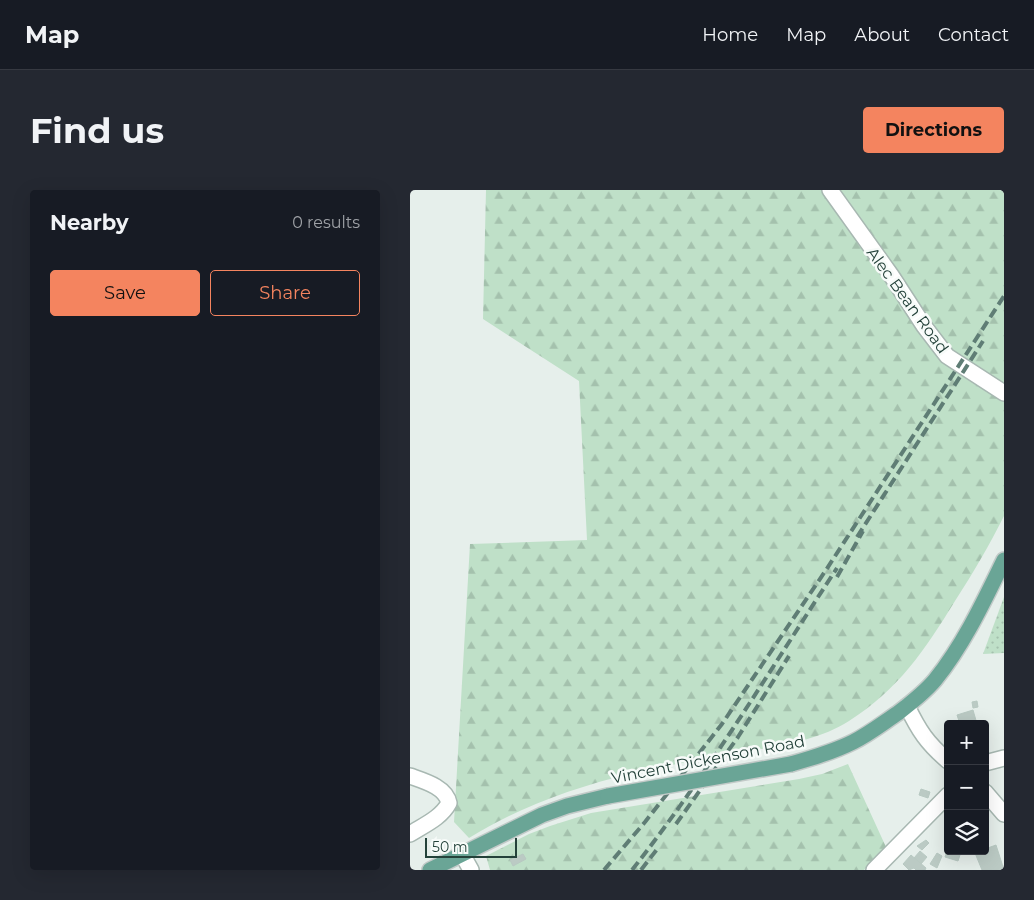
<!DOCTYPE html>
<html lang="en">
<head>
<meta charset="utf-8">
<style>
  :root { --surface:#171b24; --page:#242831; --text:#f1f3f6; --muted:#9ea1a6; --line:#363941; --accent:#f4845f }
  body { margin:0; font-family:Montserrat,sans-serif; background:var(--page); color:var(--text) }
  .controls { position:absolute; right:15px; bottom:15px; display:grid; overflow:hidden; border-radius:5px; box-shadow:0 5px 20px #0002 }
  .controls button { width:45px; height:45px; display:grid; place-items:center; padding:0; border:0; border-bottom:1px solid var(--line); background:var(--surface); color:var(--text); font:25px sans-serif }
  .scale { position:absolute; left:15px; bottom:12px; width:92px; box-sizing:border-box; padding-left:5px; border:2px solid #24423a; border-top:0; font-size:14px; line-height:18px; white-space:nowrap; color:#24423a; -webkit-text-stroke:4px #f7fbf9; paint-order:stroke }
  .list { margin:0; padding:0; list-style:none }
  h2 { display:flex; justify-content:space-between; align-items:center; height:65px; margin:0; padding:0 20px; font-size:21px }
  h2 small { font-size:16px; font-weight:400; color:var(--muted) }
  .actions { display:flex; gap:10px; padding:15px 20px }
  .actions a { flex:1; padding:11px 0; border:1px solid var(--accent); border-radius:5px; text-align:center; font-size:18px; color:var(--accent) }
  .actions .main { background:var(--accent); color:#111 }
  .icon { flex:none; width:28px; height:28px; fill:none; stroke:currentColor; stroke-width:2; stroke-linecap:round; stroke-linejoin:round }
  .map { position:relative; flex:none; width:594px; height:680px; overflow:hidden; border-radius:5px }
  header { display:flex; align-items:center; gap:30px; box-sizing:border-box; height:70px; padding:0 25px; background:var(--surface); border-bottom:1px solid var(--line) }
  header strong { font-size:24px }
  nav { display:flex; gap:28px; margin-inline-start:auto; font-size:18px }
  .intro { display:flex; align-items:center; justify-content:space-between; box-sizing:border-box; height:120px; padding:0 30px }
  h1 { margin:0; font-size:35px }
  .button { padding:12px 22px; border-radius:5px; background:var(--accent); color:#111; font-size:18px; font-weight:700 }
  main { display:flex; gap:30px; padding:0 30px }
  aside { flex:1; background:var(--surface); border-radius:5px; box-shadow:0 5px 20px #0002 }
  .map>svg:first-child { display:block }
  .grass { fill:url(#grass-dots) }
  .forest { fill:url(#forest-firs) }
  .building { fill:#bbcac4; stroke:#b8c9c2 }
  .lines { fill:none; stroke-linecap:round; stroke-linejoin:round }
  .minor-casing { stroke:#a8b8b2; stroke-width:18 }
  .major-casing { stroke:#c2cac8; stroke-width:18 }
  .minor { stroke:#fff; stroke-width:15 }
  .major { stroke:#6aa596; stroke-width:15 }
  .rail { stroke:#5f7d75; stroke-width:4; stroke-dasharray:10 5; stroke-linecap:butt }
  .major-bridge-casing { stroke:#c2cac8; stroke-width:18; stroke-linecap:butt }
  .major-bridge { stroke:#6aa596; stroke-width:15 }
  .labels { text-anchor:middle; stroke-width:5; stroke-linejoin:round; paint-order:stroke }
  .street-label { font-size:16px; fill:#24423a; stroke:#f7fbf9 }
</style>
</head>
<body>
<header>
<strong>Map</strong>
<nav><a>Home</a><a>Map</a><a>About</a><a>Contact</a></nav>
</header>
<div class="intro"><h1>Find us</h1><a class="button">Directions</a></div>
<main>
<aside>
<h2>Nearby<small>0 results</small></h2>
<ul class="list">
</ul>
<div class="actions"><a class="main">Save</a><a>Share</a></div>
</aside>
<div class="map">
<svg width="594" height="680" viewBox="0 0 594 680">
  <defs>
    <pattern id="grass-dots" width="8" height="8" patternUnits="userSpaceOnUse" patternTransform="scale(1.25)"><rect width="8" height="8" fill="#bfe0c8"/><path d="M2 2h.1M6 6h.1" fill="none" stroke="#a4c1ad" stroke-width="1.8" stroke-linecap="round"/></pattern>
    <pattern id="forest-firs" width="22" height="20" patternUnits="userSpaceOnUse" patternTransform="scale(1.25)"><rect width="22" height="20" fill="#bfe0c8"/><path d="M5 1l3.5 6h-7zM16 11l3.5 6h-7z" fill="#a4c1ad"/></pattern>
  </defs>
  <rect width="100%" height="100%" fill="#e6efeb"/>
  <path class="grass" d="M594 407V463L573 464Z"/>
  <g class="forest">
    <path d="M76 0H594V326C579 356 563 383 545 411 515 460 488 500 439 531 411 549 377 554 346 560 310 567 273 572 238 580 195 589 152 602 112 620 94 628 76 638 59 648L44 632 60 354 177 350 169 191 73 129Z"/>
    <path d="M438 574 476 657 454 680H80L76 666 119 644 140 636 181 623 389 589 412 584Z"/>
  </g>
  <g class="building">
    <path d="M567 511 568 517 563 518 562 512Z"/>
    <path d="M563 520 567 534H550L547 525Z"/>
    <path d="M511 599 520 602 518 608 509 605Z"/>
    <path d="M516 650 519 653 512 660 507 656Z"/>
    <path d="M586 655 594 680H572L565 663 575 661V659Z"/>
    <path d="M510 661 517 667 511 674 504 668Z"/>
    <path d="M537 661 550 665 548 671 535 667Z"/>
    <path d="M527 663 532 666 527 678 520 674Z"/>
    <path d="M113 664 116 669 103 676 100 670Z"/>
    <path d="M501 665 516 678 515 680H506L504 678 499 680 493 674Z"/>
  </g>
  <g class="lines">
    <defs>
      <g id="minor">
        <path d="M420 0 481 85 514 136 537 166 594 203"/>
        <path d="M497 516C509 541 517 553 538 571"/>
        <path d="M575 573 594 568"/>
        <path d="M0 586C14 591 36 597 39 613 31 628 14 635 0 644"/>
        <path d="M575 602 594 624"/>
        <path d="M52 664 61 680"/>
        <path d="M464 680 538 605"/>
      </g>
      <g id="major">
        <path d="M381 574C402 568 423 562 443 552 459 544 473 533 488 523 501 513 515 502 525 490 554 454 574 411 594 370"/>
        <path d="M20 680 132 625 157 616 198 606"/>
      </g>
    </defs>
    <use href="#minor" class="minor-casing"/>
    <use href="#major" class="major-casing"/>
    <use href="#minor" class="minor"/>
    <use href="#major" class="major"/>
    <g class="rail">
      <path d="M447 347 573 151"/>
      <path d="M427 387 453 341"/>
      <path d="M266 634 328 547 379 466"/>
      <path d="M194 680 235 632 312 534 416 380 594 106"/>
      <path d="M222 680C297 585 360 480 427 378"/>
      <path d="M231 680 248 658"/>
    </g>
    <defs>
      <path id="major-bridge" d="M198 606 381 574"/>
    </defs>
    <use href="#major-bridge" class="major-bridge-casing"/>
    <use href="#major-bridge" class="major-bridge"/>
  </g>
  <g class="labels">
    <g class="street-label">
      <text transform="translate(498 110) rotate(54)" y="6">Alec Bean Road</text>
      <text transform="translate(298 569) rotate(-11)" y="6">Vincent Dickenson Road</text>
    </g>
  </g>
</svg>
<div class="controls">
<button>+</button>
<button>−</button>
<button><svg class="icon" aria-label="layers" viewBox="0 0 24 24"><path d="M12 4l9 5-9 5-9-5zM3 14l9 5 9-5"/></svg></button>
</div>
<div class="scale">50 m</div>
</div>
</main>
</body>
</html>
